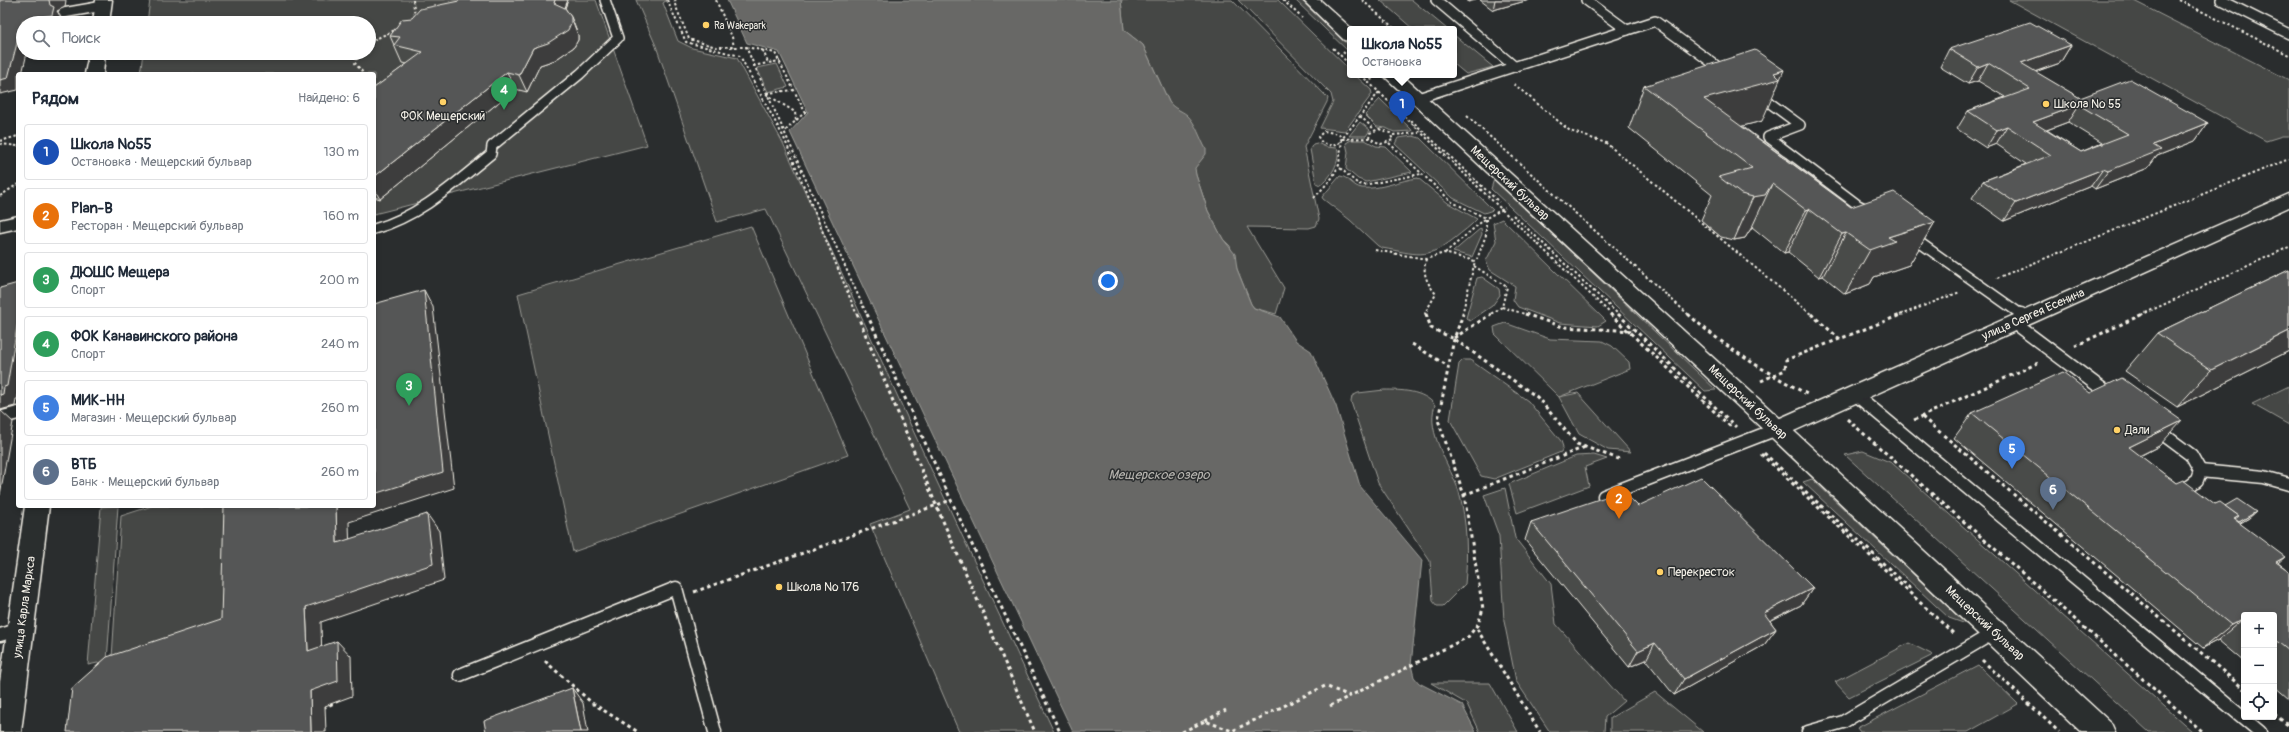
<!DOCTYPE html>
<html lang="ru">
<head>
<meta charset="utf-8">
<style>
  :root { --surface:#fff; --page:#f6f6f7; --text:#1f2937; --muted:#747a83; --line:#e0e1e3; --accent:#84754c }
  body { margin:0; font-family:Pangolin,sans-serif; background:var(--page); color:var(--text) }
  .controls { position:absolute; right:12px; bottom:12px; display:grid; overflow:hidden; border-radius:4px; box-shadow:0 2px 6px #0003 }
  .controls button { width:36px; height:36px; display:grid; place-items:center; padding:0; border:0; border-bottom:1px solid var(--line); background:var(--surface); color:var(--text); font:20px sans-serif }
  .you { position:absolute; left:1108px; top:281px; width:14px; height:14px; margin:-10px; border:3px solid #fff; border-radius:50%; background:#1a73e8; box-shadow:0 0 0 6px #1a73e833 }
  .badge { display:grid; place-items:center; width:26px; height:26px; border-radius:50%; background:var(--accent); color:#fff; font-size:13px; font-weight:700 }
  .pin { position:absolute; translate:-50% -33px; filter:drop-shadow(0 1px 2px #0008) }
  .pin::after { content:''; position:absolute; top:21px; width:14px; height:12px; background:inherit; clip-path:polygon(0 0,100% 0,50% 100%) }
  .popup { position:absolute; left:1347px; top:26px; width:110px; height:52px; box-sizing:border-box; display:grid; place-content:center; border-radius:4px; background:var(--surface); filter:drop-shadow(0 1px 3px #0005); font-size:13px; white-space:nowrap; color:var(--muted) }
  .popup b { font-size:15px; color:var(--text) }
  .popup::after { content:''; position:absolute; left:50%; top:100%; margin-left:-8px; border:8px solid transparent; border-top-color:var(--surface) }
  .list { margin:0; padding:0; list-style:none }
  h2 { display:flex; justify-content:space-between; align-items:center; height:52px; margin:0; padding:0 16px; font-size:17px }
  h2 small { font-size:13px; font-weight:400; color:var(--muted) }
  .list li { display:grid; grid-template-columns:26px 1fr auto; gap:12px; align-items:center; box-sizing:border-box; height:56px; margin:0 8px 8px; padding:0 8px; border:1px solid var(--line); border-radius:4px }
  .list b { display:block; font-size:15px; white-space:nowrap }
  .list p { margin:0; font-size:13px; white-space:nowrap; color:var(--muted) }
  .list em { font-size:13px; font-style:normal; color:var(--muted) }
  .icon { flex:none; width:22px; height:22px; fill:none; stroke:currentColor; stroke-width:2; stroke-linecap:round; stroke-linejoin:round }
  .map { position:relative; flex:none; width:2289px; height:732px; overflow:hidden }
  .search { position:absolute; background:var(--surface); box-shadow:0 2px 6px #0003; left:16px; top:16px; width:360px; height:44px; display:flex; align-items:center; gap:10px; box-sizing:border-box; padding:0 14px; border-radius:22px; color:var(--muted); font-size:15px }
  .panel { position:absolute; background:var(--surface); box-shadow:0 2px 6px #0003; left:16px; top:72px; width:360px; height:436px; border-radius:4px }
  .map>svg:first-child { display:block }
  .green { fill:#444645; stroke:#9c9c96 }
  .water { fill:#676866; stroke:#9f9f9a }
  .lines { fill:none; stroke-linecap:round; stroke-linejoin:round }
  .service-far1-casing { stroke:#f4f1e8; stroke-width:12 }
  .service-casing { stroke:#f4f1e8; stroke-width:15 }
  .minor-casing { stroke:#f4f1e8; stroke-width:3 }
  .secondary-casing { stroke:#f4f1e8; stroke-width:3 }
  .path-far1 { stroke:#f4f1e8; stroke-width:2; stroke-dasharray:2.5 2.5; stroke-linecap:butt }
  .path { stroke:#f4f1e8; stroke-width:3; stroke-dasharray:3.5 3.5; stroke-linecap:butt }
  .service-far1 { stroke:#2a2d2e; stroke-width:9 }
  .service { stroke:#2a2d2e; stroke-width:12 }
  .minor { fill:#2a2d2e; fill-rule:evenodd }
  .secondary { fill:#2a2d2e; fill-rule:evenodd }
  .wall { fill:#494b4a; stroke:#f4f1e8; fill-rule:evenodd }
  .shaded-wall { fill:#3c3d3c; stroke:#f4f1e8 }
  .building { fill:#555756; stroke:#f4f1e8; fill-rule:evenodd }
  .poi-dot { fill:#ffd166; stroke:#2a2d2e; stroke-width:1.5 }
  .labels { text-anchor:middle; stroke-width:3; stroke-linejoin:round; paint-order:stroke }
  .far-poi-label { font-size:10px; fill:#f4f1e8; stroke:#2a2d2e; text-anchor:start }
  .poi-label { font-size:12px; fill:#f4f1e8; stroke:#2a2d2e; text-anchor:start }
  .street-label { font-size:12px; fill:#f4f1e8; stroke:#2a2d2e }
  .water-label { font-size:13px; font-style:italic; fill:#b5b3ae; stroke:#2a2d2e }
</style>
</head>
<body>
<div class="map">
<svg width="2289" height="732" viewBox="0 0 2289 732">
  <rect width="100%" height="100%" fill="#2a2d2e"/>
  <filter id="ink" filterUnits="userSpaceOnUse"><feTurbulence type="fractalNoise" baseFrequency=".025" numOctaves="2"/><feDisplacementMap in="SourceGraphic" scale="8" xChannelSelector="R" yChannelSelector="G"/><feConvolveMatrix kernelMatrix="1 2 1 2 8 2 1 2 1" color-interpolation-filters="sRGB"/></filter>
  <g filter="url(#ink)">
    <g class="green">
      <path d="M150 0H596L647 145 374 214V74H141L144 53H369V23H147Z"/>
      <path d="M636 0H667L663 3 678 41 692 48 737 58 783 143 916 437 1054 732H959L870 524 910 509 766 209 717 222 656 46Z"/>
      <path d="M1121 0H1232L1328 98 1327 102 1304 147 1319 219 1316 226 1309 228 1247 227 1284 288 1276 314 1254 308 1251 304 1237 269 1230 246 1223 239 1208 211 1196 175 1179 110 1172 107 1169 102 1143 45 1124 30Z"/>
      <path d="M1238 0H1278L1350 70V75H1355L1371 90 1372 94 1345 131 1320 128 1333 102 1331 94Z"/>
      <path d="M1295 0H1301L1350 47V53Z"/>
      <path d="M1380 0H1412L1447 29H1413Z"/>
      <path d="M2009 0H2132L2289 80V136H2282L2266 141Z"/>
      <path d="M1454 35 1493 67 1466 74 1454 64Z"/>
      <path d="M777 64 788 87 768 92 757 68Z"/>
      <path d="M1380 99 1411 129 1412 131 1394 132 1386 128 1377 127 1365 115Z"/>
      <path d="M1360 122 1370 130 1366 136H1349Z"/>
      <path d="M1413 136 1420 138 1493 210 1484 213 1453 198 1395 144 1398 138Z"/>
      <path d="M1351 140H1365L1376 146 1386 147 1412 172 1366 182 1358 179 1346 169 1348 152 1346 143Z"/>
      <path d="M1317 143 1326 147 1337 148C1342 160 1330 179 1320 185L1316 183 1310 149 1313 144Z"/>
      <path d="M1340 176C1349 177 1353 187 1362 188 1380 190 1400 180 1418 178L1448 203 1477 219C1471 226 1462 232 1455 238 1426 261 1417 254 1382 248L1378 246 1350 220 1323 199 1322 197Z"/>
      <path d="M1494 179 1716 390 1705 391 1491 189Z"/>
      <path d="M1502 219 1606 321 1598 326 1560 323 1518 307 1513 300 1515 286 1490 270 1486 261 1496 241 1493 223Z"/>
      <path d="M751 226 848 455 573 552 518 294Z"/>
      <path d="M1481 228 1482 234 1472 257 1453 252Z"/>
      <path d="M1482 277 1499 289 1500 295 1492 306 1470 321 1466 318 1477 278Z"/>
      <path d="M1505 323 1550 339 1602 341 1612 346 1629 362 1630 369 1559 397 1495 334 1494 327Z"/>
      <path d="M1463 360H1470L1528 401 1561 441 1563 447 1561 452 1494 479 1481 476 1450 420 1459 364Z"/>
      <path d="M2289 386V425L2252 404Z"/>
      <path d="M1384 390C1401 390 1423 390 1435 405 1425 433 1451 466 1459 492 1467 521 1468 555 1465 584L1443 606H1437L1433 601 1430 561 1378 483 1351 402 1352 396 1358 393Z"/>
      <path d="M1578 393 1631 452 1608 450 1579 434 1559 397Z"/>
      <path d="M1863 451 1892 463 2193 732H2149L1845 455Z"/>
      <path d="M1594 455 1607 459 1585 467 1589 486 1517 513 1509 484 1576 456Z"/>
      <path d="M1812 479 1966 624 1949 618 1803 482Z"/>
      <path d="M1505 488 1515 538 1551 584 1556 624 1624 701 1605 717 1604 732H1550L1516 681 1504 621 1499 536 1484 495Z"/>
      <path d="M118 506 107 661 88 665 101 507Z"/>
      <path d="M152 506H239L237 634 111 674 121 516Z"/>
      <path d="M1909 643 1933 655 1849 697 1835 682Z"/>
      <path d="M1978 665 2018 704 1968 732H1860L1857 728Z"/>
      <path d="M1431 683H1490L1518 732H1480L1467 704Z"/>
      <path d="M1655 692 1703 732H1610V718Z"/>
    </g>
    <path class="water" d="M727 0H1121L1124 30 1143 45 1169 102C1174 109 1181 110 1187 115 1196 123 1200 139 1206 149V154L1195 168 1196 175 1208 211 1223 239 1235 254 1237 269 1251 304 1254 308 1280 317 1296 341 1311 351 1336 406 1360 486 1422 560 1411 665 1414 677 1419 683 1462 705 1476 732H1073L790 132 808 112 779 52 747 43Z"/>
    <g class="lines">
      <defs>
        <g id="service-far1">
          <path d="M1436 0 1515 67"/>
          <path d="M1586 0 1627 30"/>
          <path d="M2221 0 2289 34"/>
          <path d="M63 13 103 6"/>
          <path d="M1759 95 1800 125 1768 137 1858 205 1871 211"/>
          <path d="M1418 98 1655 21 1725 72"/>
          <path d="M374 229C420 216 454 184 491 154L492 146 580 74 618 38 605 0"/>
          <path d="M1909 235 2022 315"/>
        </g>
        <g id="service">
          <path d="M2021 314 2026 318"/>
          <path d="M2014 323 2113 397"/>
          <path d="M1855 394 2260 732"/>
          <path d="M3 417 18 413"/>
          <path d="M2156 429 2191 455 2200 471 2197 480 2179 494"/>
          <path d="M2200 471 2264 477 2289 484"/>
          <path d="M1604 496 1777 429"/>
          <path d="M0 635 21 629"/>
          <path d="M460 675 676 588 715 732"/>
          <path d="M1808 732 1843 722 1995 632"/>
        </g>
        <g id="minor">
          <path d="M2289 194V207L1785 435 1777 438 1769 435 1765 429 1769 423Z"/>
          <path d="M18 216V228L0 232V220Z"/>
        </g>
        <g id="secondary">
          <path d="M96 0H112L109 23H93Z"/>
          <path d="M1303 0H1320L1352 29H1350V41L1344 40Z"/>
          <path d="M89 53H105L103 74H85Z"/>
          <path d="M1383 75H1402L1785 423 2111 723 2115 732H2081L1769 435Z"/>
          <path d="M25 506H49L21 732H0V682Z"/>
        </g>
      </defs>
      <use href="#service-far1" class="service-far1-casing"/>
      <use href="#service" class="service-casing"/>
      <use href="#minor" class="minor-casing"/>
      <use href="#secondary" class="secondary-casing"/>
      <g class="path-far1">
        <path d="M413 0 415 18"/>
        <path d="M667 0 686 42 740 56 784 138 857 315"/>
        <path d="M676 0 674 2 689 39 716 47H746L867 315"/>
        <path d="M716 0 732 37 734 47"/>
        <path d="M1283 0 1302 18"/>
        <path d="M1362 0 1395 29"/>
        <path d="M2179 0 2289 55"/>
        <path d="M369 42 395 30"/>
        <path d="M746 47 775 53 805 112 784 132"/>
        <path d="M1333 48 1350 65"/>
        <path d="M763 50 768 63 780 61"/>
        <path d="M1343 52 1350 58"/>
        <path d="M359 53 355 63 364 74"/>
        <path d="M753 66 768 63"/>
        <path d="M1361 75 1612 315"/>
        <path d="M1367 75 1373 81"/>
        <path d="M1514 84 1570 131 1606 143 1812 315"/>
        <path d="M767 93 794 90"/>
        <path d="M766 94 795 112 796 121"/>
        <path d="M1360 116 1375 130"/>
        <path d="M1467 116 1689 315"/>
        <path d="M1411 120 1499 202"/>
        <path d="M1379 129 1390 133 1393 140 1381 144 1369 138 1370 133Z"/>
        <path d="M1324 131 1339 134 1342 141 1333 146 1322 143 1318 137Z"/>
        <path d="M1393 135 1419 133"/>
        <path d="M1342 139 1369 138"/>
        <path d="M0 141 18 136"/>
        <path d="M1389 143 1452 202 1486 218V235L1476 262"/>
        <path d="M0 144 18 146"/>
        <path d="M1340 168 1358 184 1364 185 1421 174"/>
        <path d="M0 196 18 184"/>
        <path d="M1314 198 1332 178 1339 165 1342 139 1379 92"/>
        <path d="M1513 215 1619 315"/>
        <path d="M1375 250 1426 259 1444 253 1475 261 1462 315"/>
        <path d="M1445 253 1486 218 1505 208"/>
        <path d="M1474 266 1507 287 1502 307 1489 315"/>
        <path d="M1997 278 2289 159"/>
        <path d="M1502 307 1528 315"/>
        <path d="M1426 315 1425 313 1436 294C1427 283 1422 274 1426 259"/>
        <path d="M1900 315 1960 292"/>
        <path d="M2141 315 2289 247"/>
      </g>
      <g class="path">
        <path d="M857 314 936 505 1035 732"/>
        <path d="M867 314 951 500 1060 732"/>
        <path d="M1426 314 1431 328 1454 339 1537 397 1577 444 1619 459"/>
        <path d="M1525 314 1563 327 1634 331"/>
        <path d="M1610 314 1732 428"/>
        <path d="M1618 314 1736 427"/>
        <path d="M1688 314C1724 347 1764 371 1807 394"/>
        <path d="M1811 314 1840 339"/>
        <path d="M1454 338 1491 314"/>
        <path d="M1412 344 1448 366"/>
        <path d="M2075 346 2143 314"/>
        <path d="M1761 381 1785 370 1786 360 1903 314"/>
        <path d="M1922 417 2244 689"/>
        <path d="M1847 419 2203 732"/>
        <path d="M1914 420 2038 363"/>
        <path d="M1764 453 1912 590"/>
        <path d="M1761 454 1955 635"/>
        <path d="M1464 495 1585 447"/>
        <path d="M694 592 951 500"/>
        <path d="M1477 629 1540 732"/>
        <path d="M1982 660 2059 732"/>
        <path d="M545 661 592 703 638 732"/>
        <path d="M1330 706 1350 696"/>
        <path d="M323 708 340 700"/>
        <path d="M2274 714 2289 726"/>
        <path d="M1205 721 1226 710"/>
        <path d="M1182 732 1205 721 1232 731 1325 686 1350 696 1468 637 1478 624 1483 609 1464 495 1438 420 1454 339 1463 314"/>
      </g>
      <use href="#service-far1" class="service-far1"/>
      <use href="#service" class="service"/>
      <use href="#minor" class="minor"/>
      <use href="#secondary" class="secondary"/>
    </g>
    <g class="wall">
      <path d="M568 0 565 8 571 17 578 35V40L574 47 555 60 540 65 527 92 515 89 380 199 374 197V88L407 64 402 63 390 36 412 18Z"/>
      <path d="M1480 0H1529L1493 10Z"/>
      <path d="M2071 45 2060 63 2035 72 2080 98 2208 123 2195 141 2157 156 2148 168 2095 189 2091 186 2004 221 1972 198 1983 181 2026 164 1996 144 1986 148 1957 129 1968 111 2005 97 1978 81 1968 84 1940 67 1949 49ZM2068 122 2102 143 2081 152 2047 130Z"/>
      <path d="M1644 86 1762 121 1742 126 1851 207 1935 222 1909 265 1874 277 1870 284 1845 294 1823 276 1819 277 1788 252 1784 253 1752 227 1745 238 1734 240 1721 237 1701 220 1712 195 1629 128Z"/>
      <path d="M2289 270V351L2177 407 2125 371 2157 333Z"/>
      <path d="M1972 413 2159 446 2140 456 2176 483 2215 504 2225 506 2249 518 2240 523 2278 563 2289 571V699L2274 686V615H2244V662L2218 640 2203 648 1954 438Z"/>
      <path d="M1638 506 1813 588 1801 605 1770 621 1776 629 1764 645 1674 695 1646 660 1629 667 1525 540 1531 522Z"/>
    </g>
    <g class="shaded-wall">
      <path d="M49 0H66L65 7 57 11 62 19 61 23H23V53H27L22 74H18V90L0 94V80L23 20Z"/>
      <path d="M555 0H568L560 20 554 3Z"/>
      <path d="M1468 0H1476L1468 2Z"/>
      <path d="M1495 0H1529L1493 10Z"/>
      <path d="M571 17 578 35V40L574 47 555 60 540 65 527 92 519 75 533 48Z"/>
      <path d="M2071 45 2060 63 2014 79 2021 63Z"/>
      <path d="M1988 63 1978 81 1968 84 1978 67Z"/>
      <path d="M1784 70 1762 121 1708 135 1704 99 1774 73Z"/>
      <path d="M507 72 515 89 380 199 374 189V177Z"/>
      <path d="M2079 105 2068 122 2025 138 2033 122Z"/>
      <path d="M2208 123 2195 141 2157 156 2148 168 2095 189 2108 171 2153 145Z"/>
      <path d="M2007 126 1996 144 1986 148 1997 130Z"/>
      <path d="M2103 169 2091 186 2004 221 2016 203Z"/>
      <path d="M1772 184 1752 227 1745 238 1734 240 1753 197Z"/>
      <path d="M1809 209 1788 252 1784 253 1806 210Z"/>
      <path d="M1935 222 1909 265 1874 277 1870 284 1845 294 1870 250 1888 237Z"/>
      <path d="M1846 233 1823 276 1819 277 1842 234Z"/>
      <path d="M424 290 433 307 454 488 349 522 350 559 337 543 336 506H374V494Z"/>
      <path d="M18 321V399H16L15 406 0 410 13 422 0 495V395Z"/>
      <path d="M2289 331V351L2177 407 2211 370Z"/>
      <path d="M2182 421 2159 446 2107 472 2129 447Z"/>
      <path d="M2256 512 2249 518 2227 531 2234 525Z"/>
      <path d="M427 514 439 531 444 580 321 622 322 666 308 651 306 607Z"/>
      <path d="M2285 557 2257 581 2276 562Z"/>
      <path d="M1813 588 1801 605 1753 629 1764 613Z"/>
      <path d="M2244 618 2218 640 2203 648 2231 625Z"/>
      <path d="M1776 629 1764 645 1674 695 1684 679Z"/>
      <path d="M337 641 351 656 352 696 325 706 326 732H311L310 691Z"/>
      <path d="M1655 643 1646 660 1629 667 1638 651Z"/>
      <path d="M572 688 583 703 588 732H581Z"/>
    </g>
    <g class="building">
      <path d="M0 0H49L50 5 54 7 52 15 23 20 8 78 0 80Z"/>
      <path d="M459 0H555L554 3 565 8 571 17V23L568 30 548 43 533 48 519 75 507 72 374 177V88L423 52 394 45 400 37 390 36 402 19 412 18 420 9 459 1Z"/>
      <path d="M2030 22 2071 45 2021 63 2080 98 2130 79 2208 123 2153 145 2161 150 2108 171 2103 169 2016 203 1983 181 2051 155 2007 126 1997 130 1968 111 2030 89 1988 63 1978 67 1949 49ZM2079 105 2128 134 2081 152 2033 122Z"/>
      <path d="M1755 50 1784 70 1774 73 1780 79 1704 99 1786 159 1788 158 1787 160 1851 207 1894 192 1935 222 1888 237 1895 241 1870 250 1846 233 1842 234 1809 209 1806 210 1772 184 1765 195 1753 197 1741 194 1719 177 1752 168 1644 86Z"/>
      <path d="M2289 270V331L2211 370 2157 333Z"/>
      <path d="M18 283V321L7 386 4 387 3 394 0 395V288Z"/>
      <path d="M424 290 443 472 374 494V304Z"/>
      <path d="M2063 372 2090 393 2122 378 2182 421 2129 447 2176 483 2183 480 2215 504 2220 502 2239 516 2234 519 2285 557 2276 562 2289 571V651L2274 639V615H2244V618L2231 625 1972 413Z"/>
      <path d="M1701 477 1813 588 1764 613 1776 629 1684 679 1655 643 1638 651 1531 522 1623 491 1638 506Z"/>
      <path d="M2237 499 2256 512 2239 522 2235 519 2239 516 2225 506Z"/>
      <path d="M224 506H336L337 543 427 514 433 564 306 607 308 651 337 641 338 681 310 691 311 732H67L72 688 107 657 221 619Z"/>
      <path d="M572 688 581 732H486L484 721Z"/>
    </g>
  </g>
  <g class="poi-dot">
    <circle cx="706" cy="25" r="4"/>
    <circle cx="443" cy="102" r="4"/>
    <circle cx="2046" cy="104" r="4"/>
    <circle cx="2117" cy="430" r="4"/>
    <circle cx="1660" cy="572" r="4"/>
    <circle cx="779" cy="587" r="4"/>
  </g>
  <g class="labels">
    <g class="far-poi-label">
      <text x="714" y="29">Ra Wakepark</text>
    </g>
    <g class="poi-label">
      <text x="2054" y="108">Школа № 55</text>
      <text x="443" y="120" text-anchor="middle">ФОК Мещерский</text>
      <text x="2125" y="434">Дали</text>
      <text x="1668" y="576">Перекресток</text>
      <text x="787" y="591">Школа № 176</text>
    </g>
    <g class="street-label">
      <text transform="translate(1510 183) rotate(43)" y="4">Мещерский бульвар</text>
      <text transform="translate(2033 314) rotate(-24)" y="4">улица Сергея Есенина</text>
      <text transform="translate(1748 402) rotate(43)" y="4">Мещерский бульвар</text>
      <text transform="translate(24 607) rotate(-82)" y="4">улица Карла Маркса</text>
      <text transform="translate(1985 623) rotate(43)" y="4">Мещерский бульвар</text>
    </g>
    <g class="water-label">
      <text x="1159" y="479">Мещерское озеро</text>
    </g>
  </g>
</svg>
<div class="controls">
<button>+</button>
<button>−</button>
<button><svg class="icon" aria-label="locate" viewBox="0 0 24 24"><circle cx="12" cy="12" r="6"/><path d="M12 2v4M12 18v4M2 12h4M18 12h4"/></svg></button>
</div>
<div class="you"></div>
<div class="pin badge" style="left:1402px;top:124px;background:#1a4fb4">1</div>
<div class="popup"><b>Школа №55</b>Остановка</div>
<div class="pin badge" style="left:1619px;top:519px;background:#e8710a">2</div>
<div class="pin badge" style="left:409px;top:406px;background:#2e9e5b">3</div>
<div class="pin badge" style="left:504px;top:110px;background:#2e9e5b">4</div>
<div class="pin badge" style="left:2012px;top:469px;background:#3f7fe0">5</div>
<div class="pin badge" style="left:2053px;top:510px;background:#5c6f8a">6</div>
<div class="search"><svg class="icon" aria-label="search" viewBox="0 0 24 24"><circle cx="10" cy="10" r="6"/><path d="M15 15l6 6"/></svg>Поиск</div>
<section class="panel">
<h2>Рядом<small>Найдено: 6</small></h2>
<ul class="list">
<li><span class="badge" style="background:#1a4fb4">1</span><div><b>Школа №55</b><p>Остановка · Мещерский бульвар</p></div><em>130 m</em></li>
<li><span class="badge" style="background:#e8710a">2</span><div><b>Plan-B</b><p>Ресторан · Мещерский бульвар</p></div><em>160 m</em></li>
<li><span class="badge" style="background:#2e9e5b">3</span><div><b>ДЮШС Мещера</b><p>Спорт</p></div><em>200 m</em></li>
<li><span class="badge" style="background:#2e9e5b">4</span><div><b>ФОК Канавинского района</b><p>Спорт</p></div><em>240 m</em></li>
<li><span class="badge" style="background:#3f7fe0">5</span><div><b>МИК-НН</b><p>Магазин · Мещерский бульвар</p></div><em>260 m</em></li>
<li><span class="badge" style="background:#5c6f8a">6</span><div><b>ВТБ</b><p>Банк · Мещерский бульвар</p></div><em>260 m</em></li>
</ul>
</section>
</div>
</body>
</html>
